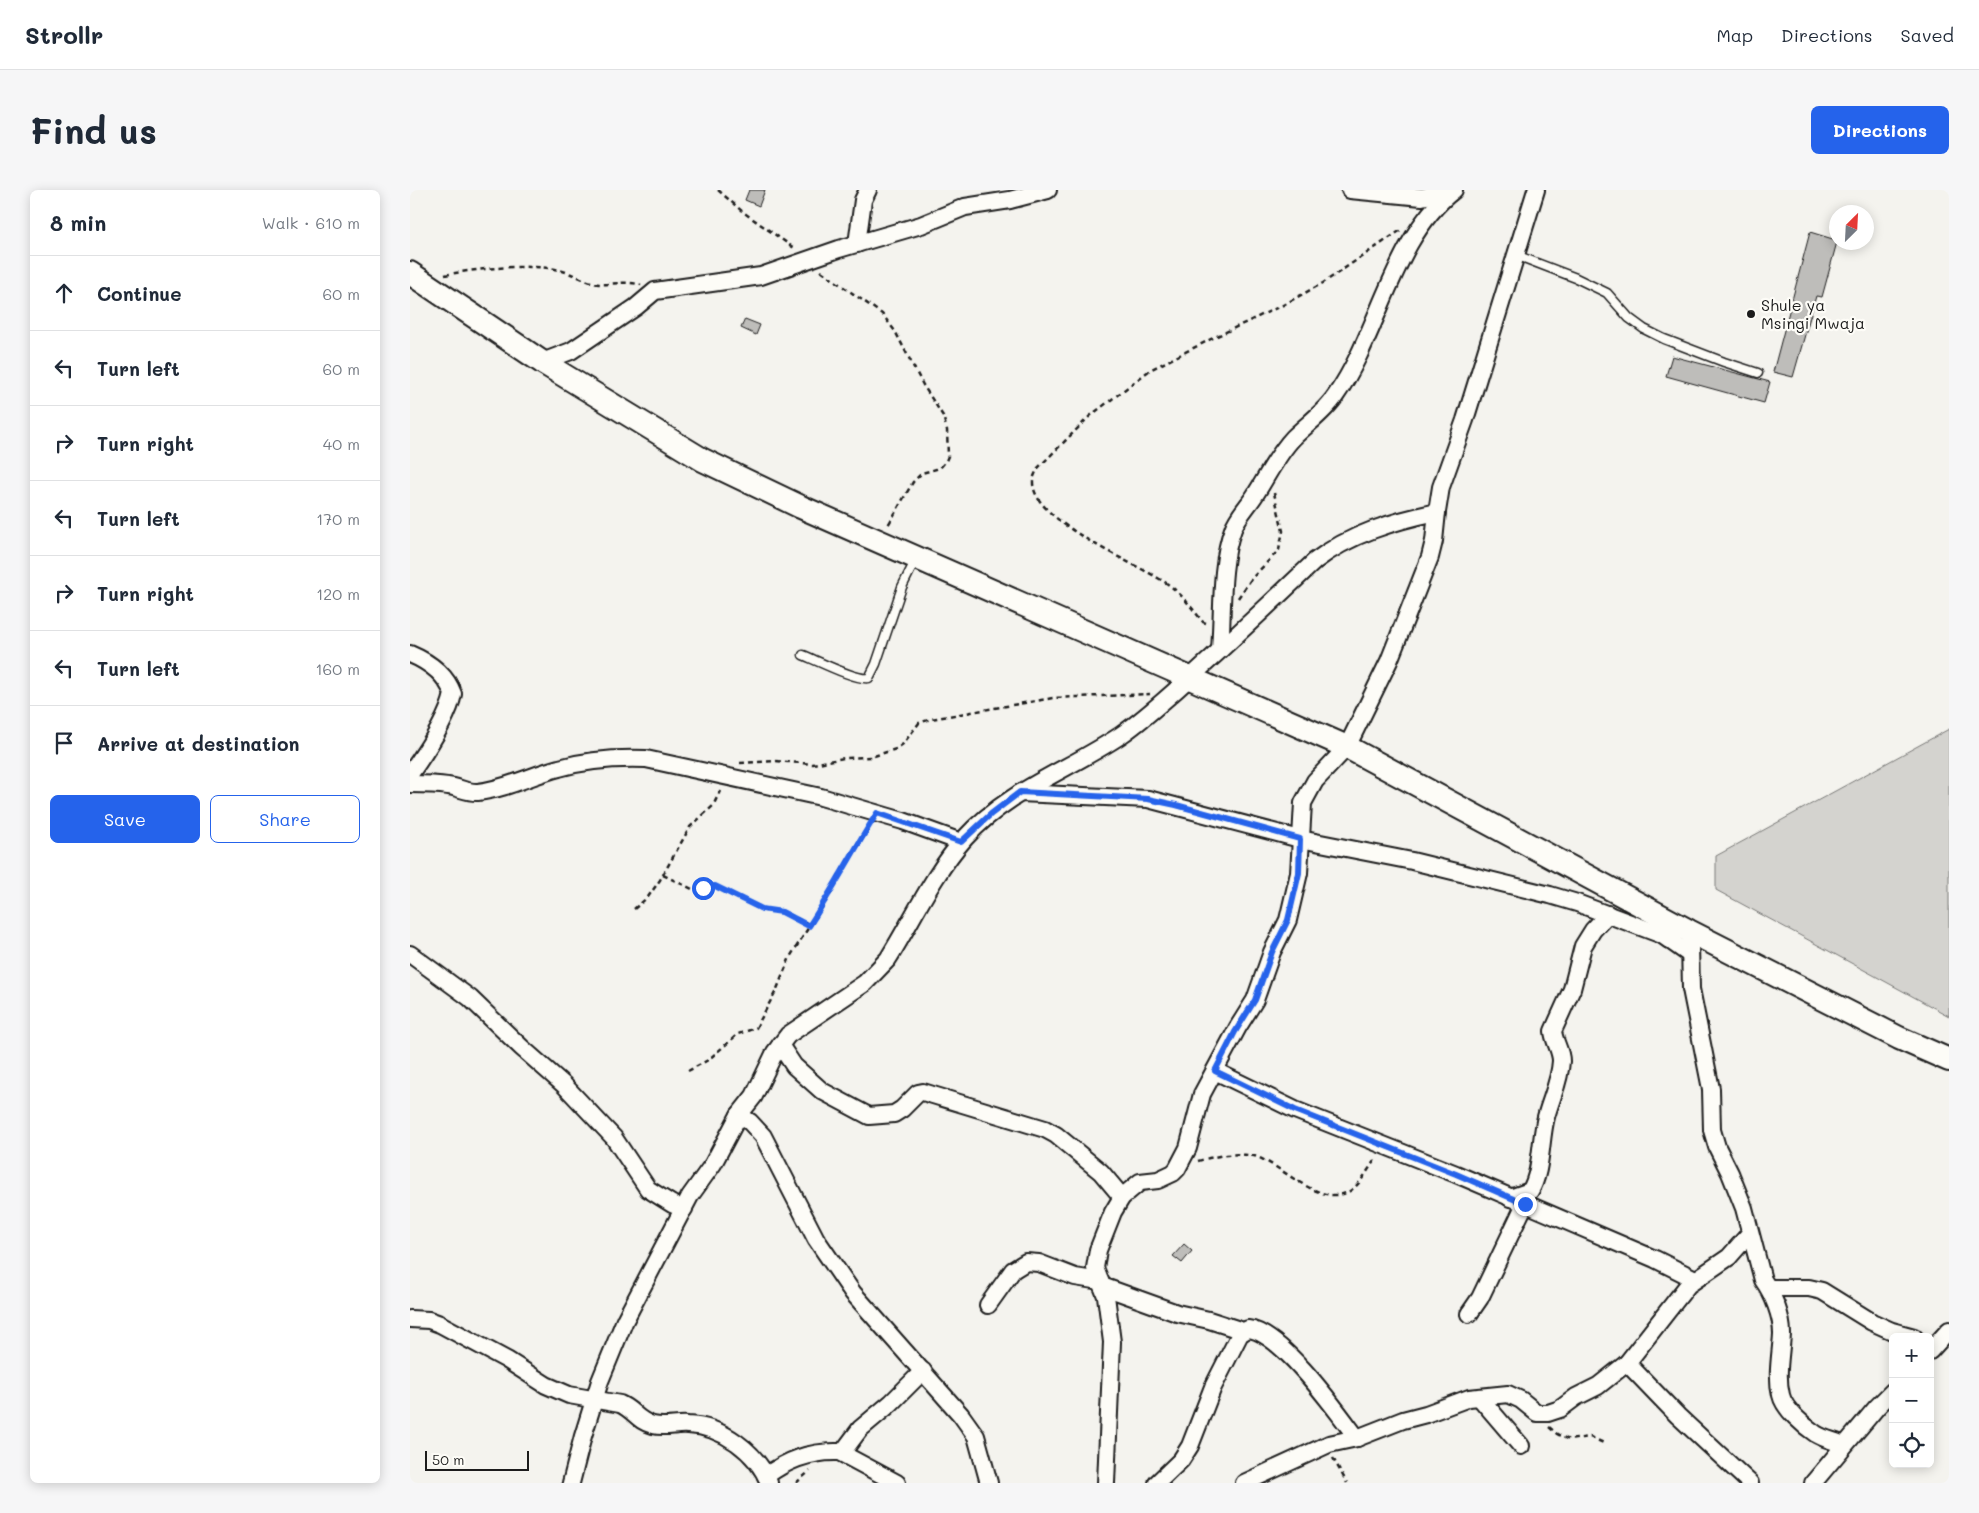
<!DOCTYPE html>
<html lang="en">
<head>
<meta charset="utf-8">
<style>
  :root { --surface:#fff; --page:#f6f6f7; --text:#1f2937; --muted:#747a83; --line:#e0e1e3; --accent:#2563eb }
  body { margin:0; font-family:Mali,sans-serif; background:var(--page); color:var(--text) }
  .controls { position:absolute; right:15px; bottom:15px; display:grid; overflow:hidden; border-radius:8px; box-shadow:0 2px 12px #0003 }
  .controls button { width:45px; height:45px; display:grid; place-items:center; padding:0; border:0; border-bottom:1px solid var(--line); background:var(--surface); color:var(--text); font:25px sans-serif }
  .compass { position:absolute; left:1419px; top:15px; width:45px; height:45px; border-radius:50%; background:var(--surface); box-shadow:0 2px 12px #0003; rotate:24deg }
  .scale { position:absolute; left:15px; bottom:12px; width:104px; box-sizing:border-box; padding-left:5px; border:2px solid #1c1c1c; border-top:0; font-size:14px; line-height:18px; white-space:nowrap; color:#1c1c1c; -webkit-text-stroke:4px #fdfcf7; paint-order:stroke }
  .stop { position:absolute; width:15px; height:15px; margin:-11px; border:4px solid #2563eb; border-radius:50%; background:#fff }
  .stop.end { background:#2563eb; border-color:#fff; box-shadow:0 1px 5px #0008 }
  .list { margin:0; padding:0; list-style:none }
  h2 { display:flex; justify-content:space-between; align-items:center; height:65px; margin:0; padding:0 20px; font-size:21px }
  h2 small { font-size:16px; font-weight:400; color:var(--muted) }
  .list li { display:grid; grid-template-columns:32px 1fr auto; gap:15px; align-items:center; box-sizing:border-box; height:75px; padding:0 20px; border-top:1px solid var(--line) }
  .list b { display:block; font-size:19px; white-space:nowrap }
  .list em { font-size:16px; font-style:normal; color:var(--muted) }
  .actions { display:flex; gap:10px; padding:15px 20px }
  .actions a { flex:1; padding:11px 0; border:1px solid var(--accent); border-radius:8px; text-align:center; font-size:18px; color:var(--accent) }
  .actions .main { background:var(--accent); color:#fff }
  .icon { flex:none; width:28px; height:28px; fill:none; stroke:currentColor; stroke-width:2; stroke-linecap:round; stroke-linejoin:round }
  .map { position:relative; flex:none; width:1539px; height:1293px; overflow:hidden; border-radius:8px }
  header { display:flex; align-items:center; gap:30px; box-sizing:border-box; height:70px; padding:0 25px; background:var(--surface); border-bottom:1px solid var(--line) }
  header strong { font-size:24px }
  nav { display:flex; gap:28px; margin-inline-start:auto; font-size:18px }
  .intro { display:flex; align-items:center; justify-content:space-between; box-sizing:border-box; height:120px; padding:0 30px }
  h1 { margin:0; font-size:35px }
  .button { padding:12px 22px; border-radius:8px; background:var(--accent); color:#fff; font-size:18px; font-weight:700 }
  main { display:flex; gap:30px; padding:0 30px }
  aside { flex:1; background:var(--surface); border-radius:8px; box-shadow:0 2px 12px #0003 }
  .map>svg:first-child { display:block }
  .green { fill:#d4d3cf; stroke:#787876 }
  .building { fill:#bebdba; stroke:#1c1c1c }
  .lines { fill:none; stroke-linecap:round; stroke-linejoin:round }
  .service-casing { stroke:#1c1c1c; stroke-width:11 }
  .minor-casing { stroke:#1c1c1c; stroke-width:20 }
  .secondary-casing { stroke:#1c1c1c; stroke-width:26 }
  .path { stroke:#1c1c1c; stroke-width:2.5; stroke-dasharray:5 4; stroke-linecap:butt }
  .service { stroke:#fdfcf7; stroke-width:8 }
  .minor { stroke:#fdfcf7; stroke-width:16 }
  .secondary { stroke:#fdfcf7; stroke-width:22 }
  .route { stroke:#2563eb; stroke-width:6 }
  .poi-dot { fill:#1c1c1c; stroke:#fdfcf7; stroke-width:2 }
  .labels { text-anchor:middle; stroke-width:4.5; stroke-linejoin:round; paint-order:stroke }
  .poi-label { font-size:16px; fill:#1c1c1c; stroke:#fdfcf7; text-anchor:start }
</style>
</head>
<body>
<header>
<strong>Strollr</strong>
<nav><a>Map</a><a>Directions</a><a>Saved</a></nav>
</header>
<div class="intro"><h1>Find us</h1><a class="button">Directions</a></div>
<main>
<aside>
<h2>8 min<small>Walk · 610 m</small></h2>
<ul class="list">
<li><svg class="icon" aria-label="ahead" viewBox="0 0 24 24"><path d="M12 20V5M6 11l6-6 6 6"/></svg><div><b>Continue</b></div><em>60 m</em></li>
<li><svg class="icon" aria-label="left" viewBox="0 0 24 24"><path d="M17 20v-9H6M10 6l-5 5 5 5"/></svg><div><b>Turn left</b></div><em>60 m</em></li>
<li><svg class="icon" aria-label="right" viewBox="0 0 24 24"><path d="M7 20v-9h11M14 6l5 5-5 5"/></svg><div><b>Turn right</b></div><em>40 m</em></li>
<li><svg class="icon" aria-label="left" viewBox="0 0 24 24"><path d="M17 20v-9H6M10 6l-5 5 5 5"/></svg><div><b>Turn left</b></div><em>170 m</em></li>
<li><svg class="icon" aria-label="right" viewBox="0 0 24 24"><path d="M7 20v-9h11M14 6l5 5-5 5"/></svg><div><b>Turn right</b></div><em>120 m</em></li>
<li><svg class="icon" aria-label="left" viewBox="0 0 24 24"><path d="M17 20v-9H6M10 6l-5 5 5 5"/></svg><div><b>Turn left</b></div><em>160 m</em></li>
<li><svg class="icon" aria-label="arrive" viewBox="0 0 24 24"><path d="M6 21V4h12l-3 4 3 4H6"/></svg><div><b>Arrive at destination</b></div></li>
</ul>
<div class="actions"><a class="main">Save</a><a>Share</a></div>
</aside>
<div class="map">
<svg width="1539" height="1293" viewBox="0 0 1539 1293">
  <rect width="100%" height="100%" fill="#f4f3ee"/>
  <filter id="ink" filterUnits="userSpaceOnUse"><feTurbulence type="fractalNoise" baseFrequency=".02" numOctaves="2"/><feDisplacementMap in="SourceGraphic" scale="10" xChannelSelector="R" yChannelSelector="G"/><feConvolveMatrix kernelMatrix="1 2 1 2 8 2 1 2 1" color-interpolation-filters="sRGB"/></filter>
  <g filter="url(#ink)">
    <path class="green" d="M1539 539V826L1306 700V666Z"/>
    <g class="building">
      <path d="M339 0H355L349 16 335 10Z"/>
      <path d="M1400 42 1426 50 1427 52 1412 107 1406 106 1383 187 1363 182Z"/>
      <path d="M335 129 350 135 346 145 331 138Z"/>
      <path d="M1262 166 1360 192 1354 213 1256 186Z"/>
      <path d="M774 1054 782 1061 772 1073 763 1066Z"/>
    </g>
    <g class="lines">
      <defs>
        <g id="service">
          <path d="M1106 65 1166 88 1197 103 1219 128 1234 139 1254 149 1314 172 1348 183"/>
          <path d="M393 465C406 470 447 491 459 488L466 474 492 397 506 369"/>
        </g>
        <g id="minor">
          <path d="M940 0 1012 7 1041 1"/>
          <path d="M447 54 453 10 458 0"/>
          <path d="M132 172 161 161 226 117 245 101 351 86 429 59 511 35 555 17 600 10 638 0"/>
          <path d="M810 460C813 423 810 373 823 339 827 327 838 316 845 305 858 285 867 265 883 248 897 234 915 222 926 205 969 144 983 47 1044 0"/>
          <path d="M0 464C19 472 36 484 43 504 38 529 15 563 0 584"/>
          <path d="M0 594C13 594 26 594 38 596 48 597 58 603 68 602 96 599 122 585 149 578 177 570 208 568 236 569L411 607 493 631 551 652"/>
          <path d="M610 603 738 609 890 649 1002 671 1140 705 1167 713 1252 745 1279 764"/>
          <path d="M1280 754 1281 799 1301 899 1302 940 1307 957 1320 983 1334 1018 1353 1090C1363 1104 1372 1126 1372 1144 1371 1164 1366 1185 1371 1205 1374 1219 1394 1236 1406 1244 1414 1249 1425 1251 1434 1255"/>
          <path d="M0 764 60 808 112 858 154 895 204 948 238 999 262 1014 274 1019"/>
          <path d="M370 855 384 876 412 901 459 926 484 924 492 919 508 903 513 902 635 939 646 945 691 982 712 1007"/>
          <path d="M805 881 885 920 1046 984 1245 1069 1285 1089"/>
          <path d="M329 925 340 932 353 946 406 1049 443 1103 551 1225 566 1246 579 1293"/>
          <path d="M1100 1008 1120 1001C1132 982 1130 950 1136 927 1141 908 1150 891 1151 871 1151 860 1144 852 1143 841L1162 799 1173 756 1183 740 1198 724"/>
          <path d="M692 1096 767 1123 799 1130 833 1141"/>
          <path d="M1359 1098H1399L1412 1101 1462 1132 1482 1141 1504 1147"/>
          <path d="M578 1115 603 1080 616 1072 629 1073 665 1087 690 1091"/>
          <path d="M1059 1124 1070 1108 1115 1014"/>
          <path d="M0 1129 19 1130 30 1134 97 1170 136 1195 159 1205 210 1214C224 1220 227 1231 243 1235 255 1238 266 1234 278 1235 312 1236 347 1262 359 1293"/>
          <path d="M1520 1161 1539 1140"/>
          <path d="M1217 1173 1268 1226 1340 1293"/>
          <path d="M1070 1208 1111 1256"/>
          <path d="M432 1263 450 1239 481 1213 513 1181"/>
          <path d="M356 1286C377 1270 402 1261 429 1262L487 1293"/>
          <path d="M161 1293 173 1246 190 1191 215 1130 280 1006 303 974 329 925 344 906 365 862 378 845 455 793 478 769C503 729 523 684 555 648 598 600 659 580 711 545 737 527 760 505 784 484 825 447 865 409 905 371 940 344 984 331 1027 322L1031 297 1055 230 1126 0"/>
          <path d="M696 1293 702 1152 696 1106 685 1078 688 1060 703 1022 712 1007 730 992 748 990 763 983 767 979 778 958 792 904 828 837 845 810 862 762 878 730 889 683 893 613 905 591 937 557 979 471 1020 367 1024 351 1027 322"/>
          <path d="M747 1293 771 1270 780 1256 803 1197 830 1144 838 1139C871 1142 927 1221 947 1248"/>
          <path d="M834 1293 919 1254 947 1248 993 1230 1016 1224 1059 1208 1098 1204 1111 1210 1127 1223H1138L1150 1219 1166 1207 1188 1196 1217 1173 1278 1095 1319 1067 1340 1043"/>
          <path d="M1403 1293 1467 1217 1483 1201"/>
        </g>
        <path id="secondary" d="M0 83 132 172 293 270 391 317 937 557 1279 741 1489 848 1539 870"/>
      </defs>
      <use href="#service" class="service-casing"/>
      <use href="#minor" class="minor-casing"/>
      <use href="#secondary" class="secondary-casing"/>
      <g class="path">
        <path d="M308 0 333 22 384 58"/>
        <path d="M411 81 472 124 485 141 513 195 533 226 537 240 538 266 536 271 530 278 512 283 503 292 477 337"/>
        <path d="M35 85C61 79 124 73 149 80 162 83 176 92 189 94 203 95 216 90 231 95"/>
        <path d="M828 408 842 388 869 360 873 341 864 303"/>
        <path d="M796 433 793 432C781 417 770 401 753 391 725 373 622 331 623 292 623 287 626 282 628 278L680 226 740 180 803 148 873 115 913 93 991 40"/>
        <path d="M330 573 366 571 403 574 434 568 461 567 486 559 493 554 509 533 521 529 643 508 740 504"/>
        <path d="M253 685 282 699 305 696 352 719 372 722 399 735"/>
        <path d="M224 719 238 707 250 690 280 637 303 616 310 601"/>
        <path d="M278 881 298 870 328 844 346 838 367 799 380 767 419 705 429 686 459 637"/>
        <path d="M788 971C805 966 825 962 844 966 872 974 914 1023 944 998 953 990 960 976 967 967"/>
        <path d="M1139 1237 1147 1244 1159 1250 1180 1247 1196 1254"/>
        <path d="M923 1268 937 1293"/>
        <path d="M386 1293 400 1281"/>
      </g>
      <use href="#service" class="service"/>
      <use href="#minor" class="minor"/>
      <use href="#secondary" class="secondary"/>
    </g>
  </g>
  <g class="lines" filter="url(#ink)">
    <path class="route" d="M293 698 305 696 352 719 372 722 399 736C423 699 444 660 467 623L551 652 581 624 610 602 738 609 766 615 890 649 889 683 878 730 862 762 845 810 825 842 805 881 885 920 1046 984 1115 1014"/>
  </g>
  <circle class="poi-dot" cx="1341" cy="124" r="5"/>
  <g class="labels">
    <g class="poi-label">
      <text x="1351" y="121">Shule ya<tspan x="1351" dy="18">Msingi Mwaja</tspan></text>
    </g>
  </g>
</svg>
<div class="controls">
<button>+</button>
<button>−</button>
<button><svg class="icon" aria-label="locate" viewBox="0 0 24 24"><circle cx="12" cy="12" r="6"/><path d="M12 2v4M12 18v4M2 12h4M18 12h4"/></svg></button>
</div>
<svg class="compass" viewBox="-18 -18 36 36"><path d="M0-13l5 13h-10z" fill="#e53935"/><path d="M0 13l5-13h-10z" fill="#747a83"/></svg>
<div class="scale">50 m</div>
<div class="stop" style="left:293px;top:698px"></div>
<div class="stop end" style="left:1115px;top:1014px"></div>
</div>
</main>
</body>
</html>
